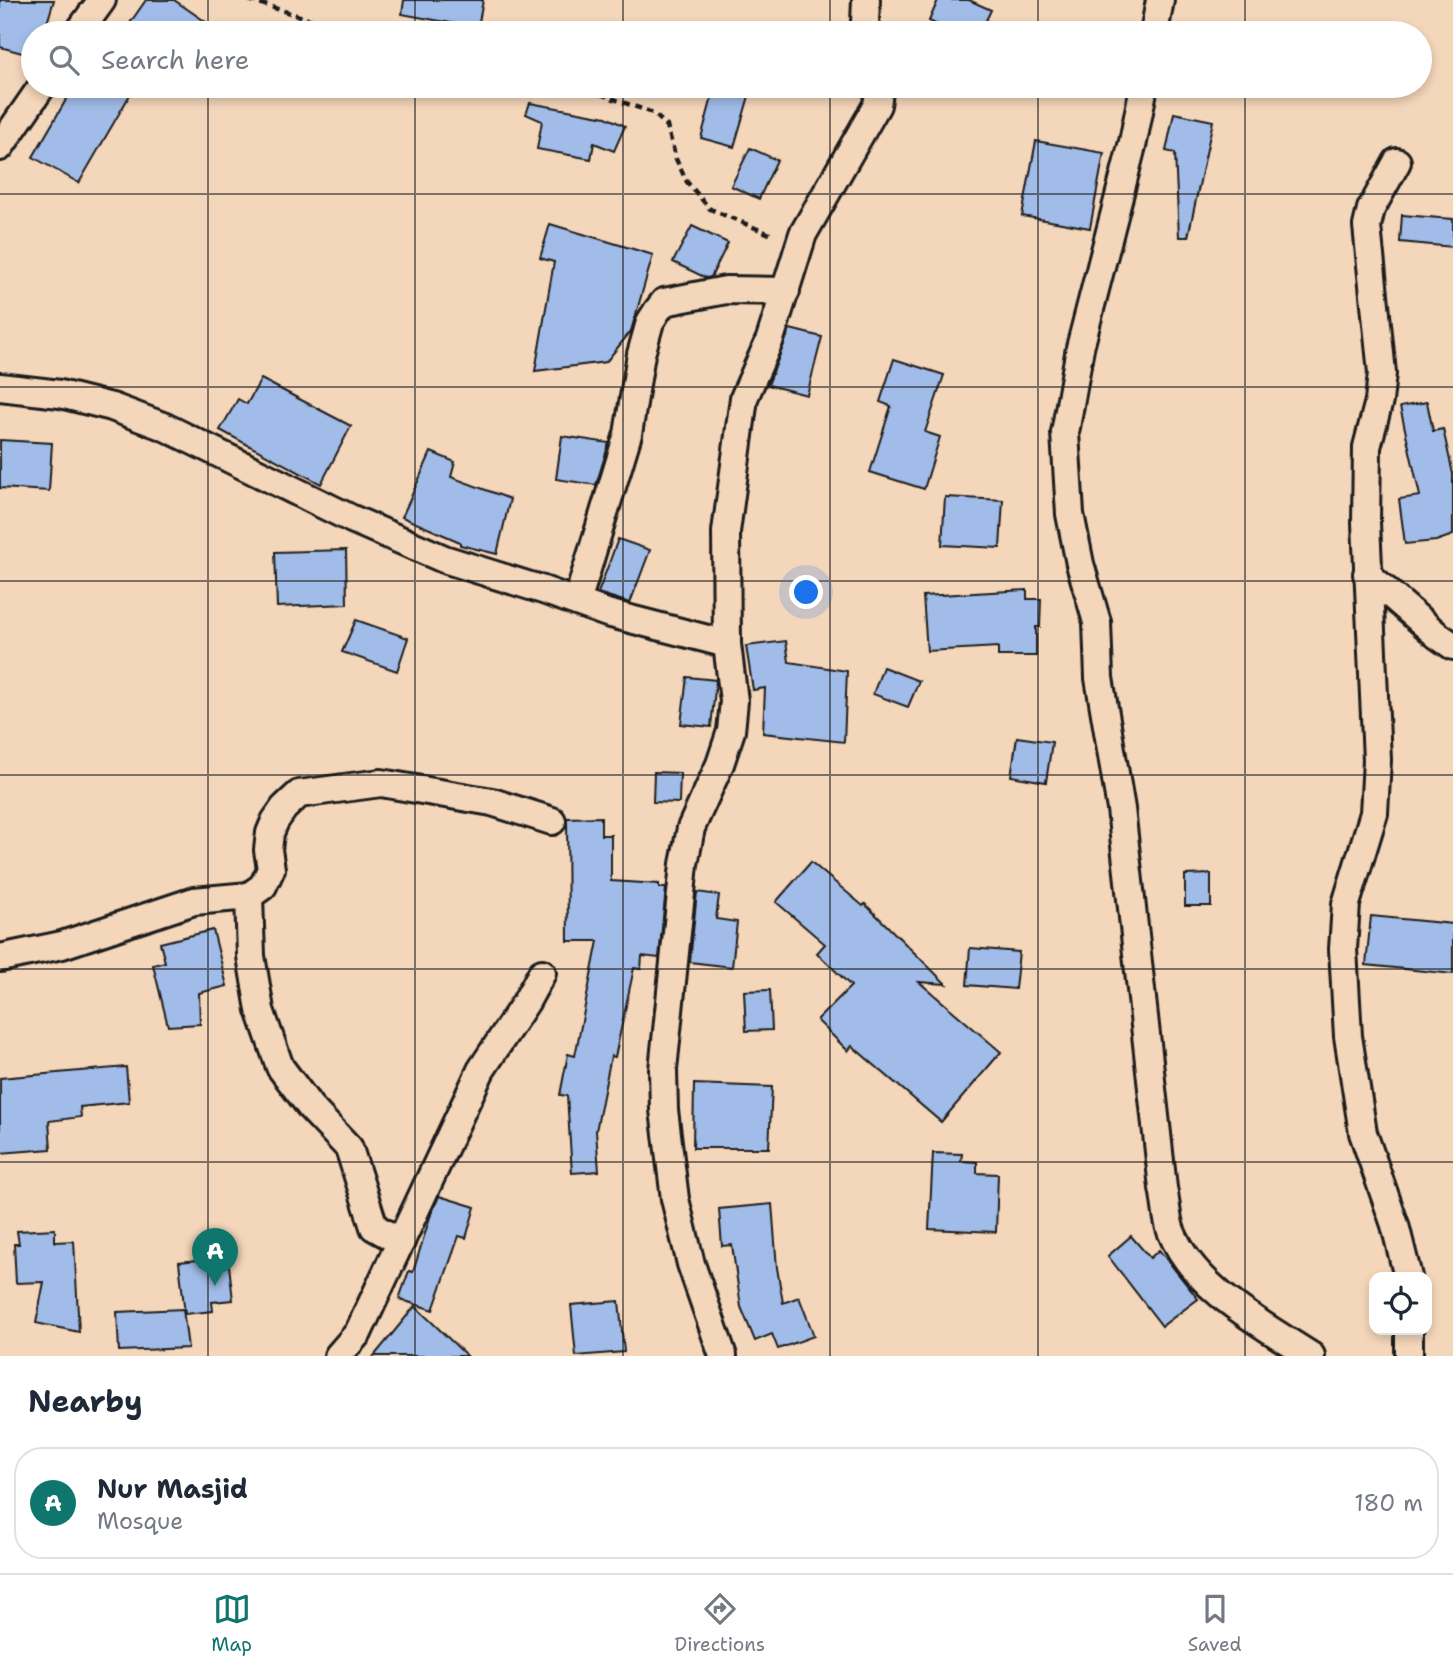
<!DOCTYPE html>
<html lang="en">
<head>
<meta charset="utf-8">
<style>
  :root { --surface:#fff; --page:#f6f6f7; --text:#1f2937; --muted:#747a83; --line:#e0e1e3; --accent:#0f766e }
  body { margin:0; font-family:"Shantell Sans",sans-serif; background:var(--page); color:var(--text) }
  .controls { position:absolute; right:21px; bottom:21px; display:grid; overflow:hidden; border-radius:14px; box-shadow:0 4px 10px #0003 }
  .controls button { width:63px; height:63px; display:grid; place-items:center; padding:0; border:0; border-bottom:2px solid var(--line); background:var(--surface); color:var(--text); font:35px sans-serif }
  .you { position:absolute; left:807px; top:593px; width:24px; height:24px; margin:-18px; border:5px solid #fff; border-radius:50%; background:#1a73e8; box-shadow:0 0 0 10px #1a73e833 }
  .badge { display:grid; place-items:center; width:46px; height:46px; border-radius:50%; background:var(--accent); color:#fff; font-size:23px; font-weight:700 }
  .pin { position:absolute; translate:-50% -58px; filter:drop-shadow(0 2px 4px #0008) }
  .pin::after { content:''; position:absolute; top:37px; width:24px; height:21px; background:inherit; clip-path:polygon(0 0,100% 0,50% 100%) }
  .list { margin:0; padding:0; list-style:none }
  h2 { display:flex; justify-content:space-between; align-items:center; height:91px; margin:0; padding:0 28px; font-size:30px }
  h2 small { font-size:23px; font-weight:400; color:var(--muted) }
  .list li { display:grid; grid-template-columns:46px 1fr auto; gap:21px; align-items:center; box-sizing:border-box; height:112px; margin:0 14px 14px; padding:0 14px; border:2px solid var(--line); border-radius:28px }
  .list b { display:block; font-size:26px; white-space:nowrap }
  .list p { margin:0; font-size:23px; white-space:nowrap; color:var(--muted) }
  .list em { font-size:23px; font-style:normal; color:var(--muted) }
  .icon { flex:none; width:38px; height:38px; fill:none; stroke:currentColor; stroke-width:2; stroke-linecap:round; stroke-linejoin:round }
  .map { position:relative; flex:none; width:1453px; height:1356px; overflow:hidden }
  .search { position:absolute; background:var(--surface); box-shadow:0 4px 10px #0003; left:21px; right:21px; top:21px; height:77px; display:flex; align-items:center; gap:18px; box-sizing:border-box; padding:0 24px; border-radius:38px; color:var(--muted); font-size:26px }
  .sheet { height:217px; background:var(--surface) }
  nav { display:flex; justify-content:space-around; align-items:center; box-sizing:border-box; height:98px; border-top:2px solid var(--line); background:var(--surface); font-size:19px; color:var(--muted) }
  nav a { display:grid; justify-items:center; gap:4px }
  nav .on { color:var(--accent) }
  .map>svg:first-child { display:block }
  .building { fill:#a1bce8; stroke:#1c1c1c; stroke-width:2 }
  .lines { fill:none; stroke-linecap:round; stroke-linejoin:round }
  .minor-casing { stroke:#1c1c1c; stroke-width:32 }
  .path { stroke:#1c1c1c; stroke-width:4.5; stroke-dasharray:7 5; stroke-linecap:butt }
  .minor { stroke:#f4d6ba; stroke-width:26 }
  .grid { fill:none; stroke:#1c1c1c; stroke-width:2; stroke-opacity:0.55 }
</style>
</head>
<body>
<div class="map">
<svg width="1453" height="1356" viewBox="0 0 1453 1356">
  <rect width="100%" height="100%" fill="#f4d6ba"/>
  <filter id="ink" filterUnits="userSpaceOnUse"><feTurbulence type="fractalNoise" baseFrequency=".0143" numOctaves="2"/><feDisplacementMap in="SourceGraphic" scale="14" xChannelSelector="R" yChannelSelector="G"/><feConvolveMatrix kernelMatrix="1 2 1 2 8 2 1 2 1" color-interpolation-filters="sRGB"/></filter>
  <g filter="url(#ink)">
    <g class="building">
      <path d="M0 0H54L44 33H33V56L0 47Z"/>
      <path d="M146 0H174L222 33H123Z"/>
      <path d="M404 0H483L478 28 402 14Z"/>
      <path d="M938 0H969L991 10 980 33H955L929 21Z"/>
      <path d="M74 86H135L79 183 33 157Z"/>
      <path d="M715 86H752L734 147 701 138Z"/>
      <path d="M530 103 606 117 625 126 614 151 594 143 591 159 537 149 542 121 526 114Z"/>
      <path d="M1174 113 1213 121 1188 237H1179L1175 153 1166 151Z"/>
      <path d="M1036 141 1104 153 1090 228 1022 216Z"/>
      <path d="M750 148 777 160 759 199 731 186Z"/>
      <path d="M1402 215 1453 219V247L1400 242Z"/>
      <path d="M550 224 653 255 631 331 606 362 535 371 554 262 540 258Z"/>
      <path d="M692 226 728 243 711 277 706 278 673 262Z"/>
      <path d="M790 329 822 337 807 395 768 385Z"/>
      <path d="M894 359 944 375 925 432 940 437 924 489 870 472 891 406 880 402Z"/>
      <path d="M261 379 351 426 321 484 220 430 238 399 247 404Z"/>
      <path d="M1427 402 1433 431 1443 429 1453 474V535L1436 541 1405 544 1399 499 1420 496 1400 407Z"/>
      <path d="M562 436 609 443 596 485 556 479Z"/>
      <path d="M0 440 52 443 49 491 0 488Z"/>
      <path d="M431 452 455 462 451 477 510 499 497 554 460 545V542L402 517Z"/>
      <path d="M945 497 1003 500 1000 548 942 545Z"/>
      <path d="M618 539 650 550 630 603 598 593Z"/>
      <path d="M346 550 347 604 277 607 275 552Z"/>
      <path d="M1027 590V599H1041L1040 627H1036V656H998V647L927 651 923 596Z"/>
      <path d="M356 620 408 638 397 671 342 652Z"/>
      <path d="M786 641 789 662 847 671 844 742 763 733 765 688 753 690 746 646Z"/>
      <path d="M883 667 919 681 908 707 873 694Z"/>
      <path d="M687 677 716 680 711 727 681 724Z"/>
      <path d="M1017 737 1052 742 1046 782 1011 776Z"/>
      <path d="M654 772 680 773 679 803 653 802Z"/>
      <path d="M601 817V835H611V881L659 884V888H666L659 958 642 956 641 969 634 968 615 1057 611 1056 596 1131 599 1171 572 1173 567 1096 560 1095 568 1054 575 1056 598 941H568L567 818Z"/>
      <path d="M811 862 863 906 865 904 946 984 919 982 1001 1052 941 1122 852 1046 848 1051 817 1020 851 986 817 953 825 944 776 902Z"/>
      <path d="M1211 874V906H1185V875Z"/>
      <path d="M697 892 719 895 716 919 737 922 732 967 690 962Z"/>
      <path d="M1371 916 1453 924V974L1366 965Z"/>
      <path d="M213 930 227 986 199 993 200 1024 168 1026 153 965 165 962 160 943Z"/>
      <path d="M970 948 1019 952 1015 989 967 985Z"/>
      <path d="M770 990 772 1030 746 1031 744 991Z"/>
      <path d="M126 1067 129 1102 80 1107 81 1117 49 1121 51 1149 0 1153V1078Z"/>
      <path d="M694 1084 772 1087 769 1148H693Z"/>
      <path d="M933 1153 962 1154 961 1161 977 1162V1173L998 1174 996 1232 929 1229Z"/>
      <path d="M439 1196 475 1207 466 1238 459 1236 433 1310 399 1299 409 1271 413 1272 430 1217Z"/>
      <path d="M772 1204 777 1268 783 1303 799 1297 814 1336 778 1349 772 1334 755 1341 741 1307 732 1245 722 1246 719 1209Z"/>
      <path d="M55 1229V1242L74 1241 79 1332 36 1323 44 1282 16 1283 14 1244H19L17 1231Z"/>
      <path d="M1131 1236 1150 1258 1159 1250 1198 1299 1162 1326 1108 1256Z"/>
      <path d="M228 1257 233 1300 212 1302 213 1311 185 1314 179 1262Z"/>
      <path d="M619 1301 624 1352 576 1356 571 1305Z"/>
      <path d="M415 1306 467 1356H374Z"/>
      <path d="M183 1309 188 1348 119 1351 117 1312Z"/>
    </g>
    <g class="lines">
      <defs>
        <g id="minor">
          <path d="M866 0 865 22 868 33"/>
          <path d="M78 33 102 0"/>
          <path d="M1154 33 1160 0"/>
          <path d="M1144 86 1133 142 1080 348 1065 433 1070 514 1080 564 1097 622 1099 678 1121 809 1163 1188C1166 1201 1166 1218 1171 1231 1194 1289 1262 1324 1311 1356"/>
          <path d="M0 147 42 86"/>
          <path d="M1397 162 1371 209 1367 226 1382 373 1379 401 1367 447 1366 523 1377 760 1374 813 1346 904 1343 949 1348 1036 1363 1133 1395 1225 1408 1277"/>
          <path d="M0 387 60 394 112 407 165 427 352 519 444 559 543 590 607 613 727 644"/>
          <path d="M1367 574 1437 635 1453 646"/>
          <path d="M577 602 628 434 641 354 650 322 657 311 664 302 726 290 786 291"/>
          <path d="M249 896 251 956 260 1010 280 1067 311 1108 349 1148 374 1227 401 1242"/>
          <path d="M0 958 62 945 194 901 249 896 263 886 271 869 268 850 270 833 275 821 284 808 299 794 381 783 492 802 552 821"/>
          <path d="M338 1356 358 1333 481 1070 526 1002 542 973"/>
          <path d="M723 1356 691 1264 675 1199 664 1110 663 1070 684 864 691 828 720 764 731 731 734 701 727 644 726 532 744 398 770 339 803 234 877 105 880 86"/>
          <path d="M1409 1356V1330"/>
        </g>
      </defs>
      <use href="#minor" class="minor-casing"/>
      <g class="path">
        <path d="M249 0 353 33"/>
        <path d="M578 86 653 113 667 126 676 159 687 182 710 209 772 235"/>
      </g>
      <use href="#minor" class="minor"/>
    </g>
  </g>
  <path class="grid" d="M208 0V33M415 0V33M623 0V33M830 0V33M1038 0V33M1245 0V33M208 86V1356M415 86V1356M623 86V1356M830 86V1356M1038 86V1356M1245 86V1356M0 194H1453M0 387H1453M0 581H1453M0 775H1453M0 969H1453M0 1162H1453"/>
</svg>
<div class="controls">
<button><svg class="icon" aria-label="locate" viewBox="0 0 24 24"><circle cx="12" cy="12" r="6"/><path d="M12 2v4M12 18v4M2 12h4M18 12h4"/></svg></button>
</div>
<div class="you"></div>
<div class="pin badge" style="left:215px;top:1286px">A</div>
<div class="search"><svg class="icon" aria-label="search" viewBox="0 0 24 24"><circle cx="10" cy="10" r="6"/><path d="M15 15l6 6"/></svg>Search here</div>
</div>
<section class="sheet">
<h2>Nearby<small></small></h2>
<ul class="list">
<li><span class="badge">A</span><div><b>Nur Masjid</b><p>Mosque</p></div><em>180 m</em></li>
</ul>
</section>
<nav>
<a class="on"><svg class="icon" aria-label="map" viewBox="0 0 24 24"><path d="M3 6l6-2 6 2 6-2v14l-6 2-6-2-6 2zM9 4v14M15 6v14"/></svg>Map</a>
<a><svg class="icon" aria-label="directions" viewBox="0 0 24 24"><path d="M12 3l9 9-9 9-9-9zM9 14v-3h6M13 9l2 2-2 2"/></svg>Directions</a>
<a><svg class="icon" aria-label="saved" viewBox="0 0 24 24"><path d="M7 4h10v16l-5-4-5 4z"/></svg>Saved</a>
</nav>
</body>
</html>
